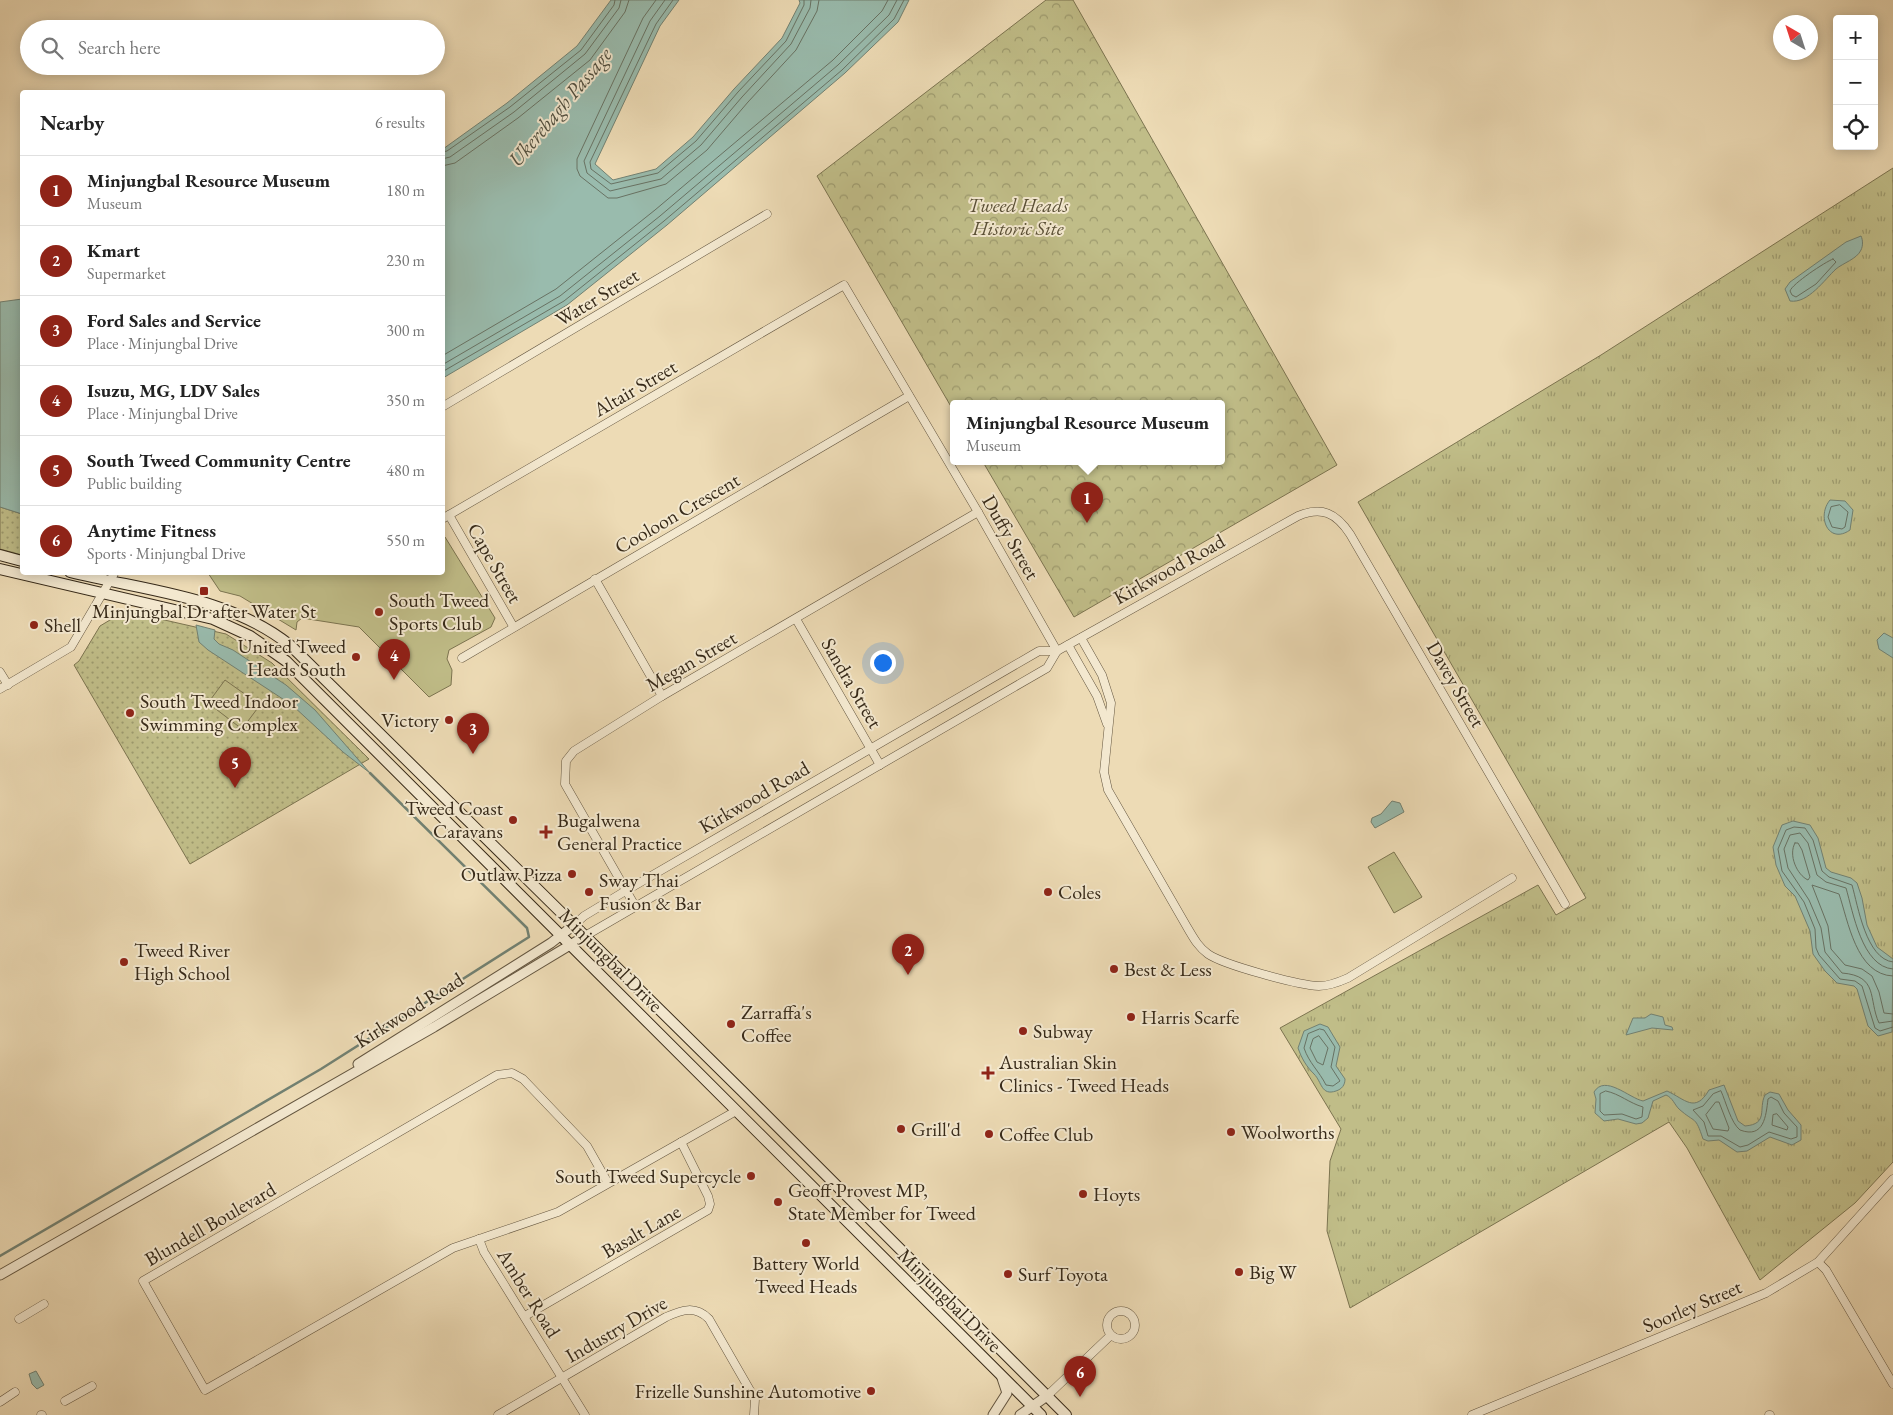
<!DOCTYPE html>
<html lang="en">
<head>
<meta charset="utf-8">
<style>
  :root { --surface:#fff; --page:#f6f6f6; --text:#222; --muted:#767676; --line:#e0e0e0; --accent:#8f2418 }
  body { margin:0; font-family:"EB Garamond",serif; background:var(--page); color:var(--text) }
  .controls { position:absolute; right:15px; top:15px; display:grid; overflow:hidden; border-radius:5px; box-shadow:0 2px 12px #0003 }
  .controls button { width:45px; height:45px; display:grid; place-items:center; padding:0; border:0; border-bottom:1px solid var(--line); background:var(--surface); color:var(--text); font:25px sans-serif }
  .compass { position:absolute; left:1773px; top:15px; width:45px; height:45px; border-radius:50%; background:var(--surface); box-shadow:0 2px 12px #0003; rotate:321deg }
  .you { position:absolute; left:882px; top:662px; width:18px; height:18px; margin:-12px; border:4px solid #fff; border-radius:50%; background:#1a73e8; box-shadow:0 0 0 8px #1a73e833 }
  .badge { display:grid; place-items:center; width:32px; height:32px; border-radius:50%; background:var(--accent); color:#fff; font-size:16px; font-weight:700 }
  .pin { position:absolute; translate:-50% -41px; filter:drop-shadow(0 1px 2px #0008) }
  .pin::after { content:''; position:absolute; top:26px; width:18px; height:15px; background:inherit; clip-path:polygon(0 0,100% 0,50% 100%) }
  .popup { position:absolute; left:950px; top:400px; width:275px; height:65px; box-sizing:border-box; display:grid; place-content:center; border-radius:5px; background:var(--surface); filter:drop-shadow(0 1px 4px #0005); font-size:16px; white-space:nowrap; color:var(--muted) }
  .popup b { font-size:19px; color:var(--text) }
  .popup::after { content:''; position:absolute; left:50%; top:100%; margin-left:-10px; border:10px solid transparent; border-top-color:var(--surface) }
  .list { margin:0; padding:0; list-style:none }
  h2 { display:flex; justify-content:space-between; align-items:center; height:65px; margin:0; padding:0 20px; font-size:21px }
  h2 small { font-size:16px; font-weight:400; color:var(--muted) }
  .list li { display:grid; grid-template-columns:32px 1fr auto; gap:15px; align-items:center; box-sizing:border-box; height:70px; padding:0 20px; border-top:1px solid var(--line) }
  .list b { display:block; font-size:19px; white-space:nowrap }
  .list p { margin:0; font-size:16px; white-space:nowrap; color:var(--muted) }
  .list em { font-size:16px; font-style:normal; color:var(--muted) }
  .icon { flex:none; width:28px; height:28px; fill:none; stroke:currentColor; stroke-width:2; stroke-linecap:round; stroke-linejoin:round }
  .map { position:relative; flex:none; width:1893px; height:1415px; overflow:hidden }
  .search { position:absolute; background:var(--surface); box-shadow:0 2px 12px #0003; left:20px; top:20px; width:425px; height:55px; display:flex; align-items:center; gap:12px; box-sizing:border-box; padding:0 18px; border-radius:28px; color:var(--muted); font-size:19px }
  .panel { position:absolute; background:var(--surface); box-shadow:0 2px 12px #0003; left:20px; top:90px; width:425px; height:485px; border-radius:5px }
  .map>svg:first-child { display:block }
  .grass { fill:url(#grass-tufts); stroke:#7c7450 }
  .forest { fill:url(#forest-crowns); stroke:#7c7450 }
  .park { fill:url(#park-dots); stroke:#7c7450 }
  .pitch { fill:#c0bd88; stroke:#7c7450 }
  .water { fill:#99bbad; stroke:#728172 }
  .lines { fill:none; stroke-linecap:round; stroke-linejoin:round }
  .shore { stroke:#687263; stroke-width:1 }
  .stream { stroke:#728172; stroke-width:2.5 }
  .minor-casing { stroke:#645640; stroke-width:9 }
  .tertiary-casing { stroke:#645640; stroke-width:11 }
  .secondary-casing { stroke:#372a19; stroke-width:12 }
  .minor { stroke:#f3e8cf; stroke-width:8 }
  .tertiary { stroke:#f3e8cf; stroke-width:9 }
  .secondary { stroke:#f3e8cf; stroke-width:10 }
  .poi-dot { fill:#8f2418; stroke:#f3e8cf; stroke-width:2 }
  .labels { text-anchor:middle; stroke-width:4; stroke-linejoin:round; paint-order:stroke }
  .park-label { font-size:20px; font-style:italic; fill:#594f35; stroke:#f3e8cf }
  .street-label { font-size:20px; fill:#372a19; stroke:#f3e8cf }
  .poi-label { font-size:20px; fill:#372a19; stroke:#f3e8cf; text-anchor:start }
  .water-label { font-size:21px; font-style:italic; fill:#504e3e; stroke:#f3e8cf }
</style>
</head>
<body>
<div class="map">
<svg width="1893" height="1415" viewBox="0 0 1893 1415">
  <defs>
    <pattern id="grass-tufts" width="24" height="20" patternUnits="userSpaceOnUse" patternTransform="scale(1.25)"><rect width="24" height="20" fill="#c0bd88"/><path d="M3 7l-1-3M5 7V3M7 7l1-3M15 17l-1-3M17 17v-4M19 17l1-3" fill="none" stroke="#9d9a6e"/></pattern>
    <pattern id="forest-crowns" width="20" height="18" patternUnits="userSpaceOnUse" patternTransform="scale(1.25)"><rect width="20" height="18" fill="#c0bd88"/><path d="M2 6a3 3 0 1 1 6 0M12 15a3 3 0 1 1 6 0" fill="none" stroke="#9d9a6e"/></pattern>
    <pattern id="park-dots" width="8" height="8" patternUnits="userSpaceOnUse" patternTransform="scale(1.25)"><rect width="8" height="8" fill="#c0bd88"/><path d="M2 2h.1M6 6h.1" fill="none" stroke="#9d9a6e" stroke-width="1.8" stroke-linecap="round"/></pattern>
  </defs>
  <rect width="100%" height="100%" fill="#eddbb5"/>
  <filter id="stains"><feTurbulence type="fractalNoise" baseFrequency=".004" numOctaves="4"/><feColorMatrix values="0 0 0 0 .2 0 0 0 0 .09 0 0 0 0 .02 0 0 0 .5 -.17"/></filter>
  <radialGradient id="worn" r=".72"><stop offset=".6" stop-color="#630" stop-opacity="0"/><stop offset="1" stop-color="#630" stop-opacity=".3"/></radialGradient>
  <path class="grass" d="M1893 168V1162L1855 1203 1760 1280 1687 1148 1669 1122 1350 1308 1327 1231 1330 1161 1341 1129 1280 1028 1538 885 1556 915 1586 898 1358 502 1601 355Z"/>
  <path class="forest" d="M1046 0H1073L1337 465 1074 617 983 462H1221V404H953V410L817 176Z"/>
  <g class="park">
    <path d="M0 507 22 514V555L0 549Z"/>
    <path d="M125 611 226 634 272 663 369 759 190 864 74 665 79 661 100 626Z"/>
  </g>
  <g class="pitch">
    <path d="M445 537 495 618 491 627 449 650 447 659 452 670 451 685 429 697 359 627 302 618 297 622 296 630 240 596 220 591 208 573 442 572 443 538Z"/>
    <path d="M225 680 260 705 242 729 208 703Z"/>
    <path d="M1394 852 1422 897 1394 913 1368 867Z"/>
  </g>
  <g class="water">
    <path d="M611 0H679L660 26 595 164 613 180 656 169 693 137 734 89 782 38 800 3 799 0H909L898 22 845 73 667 225 567 305 443 378V149L507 103 577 46Z"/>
    <path d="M1861 236C1863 240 1863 246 1861 250 1857 259 1843 263 1836 269 1825 279 1808 304 1790 301L1785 289 1790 282 1846 242Z"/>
    <path d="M22 299V514L0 507V302Z"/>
    <path d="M1830 500 1845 501 1853 510 1850 530C1829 545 1816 517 1830 500Z"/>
    <path d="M196 625 215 630 214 639 219 644 233 650 286 685 315 710 370 773 343 752 292 705 208 650 199 642Z"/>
    <path d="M1884 633 1893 638V658L1879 649 1877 640Z"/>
    <path d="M1392 801 1400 803 1404 812 1375 828 1371 822 1372 818 1381 814Z"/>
    <path d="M1793 821 1810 825 1818 838 1826 868 1831 872 1851 878 1857 883 1862 898 1867 925 1877 947 1893 959 1892 1032 1878 1036 1868 1026 1857 989 1854 986 1837 983 1825 971 1813 954 1810 931 1795 896 1785 886 1776 865 1773 847 1782 825Z"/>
    <path d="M1651 1014 1663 1017 1665 1025 1672 1027 1673 1030 1652 1028 1626 1035 1633 1018H1645Z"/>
    <path d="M1320 1024 1328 1027 1340 1047 1336 1066 1345 1079C1345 1085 1342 1089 1336 1091 1321 1096 1322 1082 1314 1074 1306 1066 1302 1059 1298 1048L1304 1031Z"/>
    <path d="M1724 1085 1738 1121 1745 1126C1769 1124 1758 1109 1765 1095L1770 1092 1779 1094 1788 1110 1801 1125V1140L1792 1145 1770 1137 1747 1151 1737 1152 1719 1140 1708 1141 1703 1139C1695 1115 1696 1124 1679 1109 1674 1104 1673 1098 1666 1095L1653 1101 1648 1118 1642 1123 1636 1124 1618 1119 1604 1121 1595 1113 1596 1099 1594 1092C1605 1074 1629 1098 1643 1101L1667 1091C1685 1099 1695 1114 1709 1090Z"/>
    <path d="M36 1371 44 1385 37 1389 32 1384 29 1374Z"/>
  </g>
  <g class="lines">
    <g class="shore">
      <path d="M656 0 643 18 577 159V169L580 176 608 198H617L666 184 707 150 748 102 796 50 817 11 819 0"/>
      <path d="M665 0 650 21 584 161 587 173 610 191 661 179 701 145 742 97 791 44 810 8 811 0"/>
      <path d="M673 0 656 24 590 162 591 169 611 184 658 173 696 141 738 92 786 41 804 5V0"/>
      <path d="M442 152 447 151 510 107 581 50 614 5 615 0"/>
      <path d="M442 159 450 157 514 112 585 54 619 8 621 0"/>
      <path d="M442 166 455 163 518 118 590 60 625 12 629 0"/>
      <path d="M1833 259 1836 262 1816 284 1796 297 1792 295 1790 291C1792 284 1825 262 1833 259Z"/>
      <path d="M442 356 556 289 655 210 833 60 882 11 888 0"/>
      <path d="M442 365 560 296 660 216 838 65 889 15 897 0"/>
      <path d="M442 372 564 301 664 221 842 70 894 19 904 0"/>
      <path d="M1840 505 1848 512 1845 527 1842 529 1832 527 1828 517 1831 507Z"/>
      <path d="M1795 843H1798L1802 850 1810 877 1808 880C1797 875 1788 855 1795 843Z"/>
      <path d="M1893 962C1866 959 1858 906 1852 885L1829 877 1822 871 1813 840 1805 828 1794 827 1786 830 1778 849 1782 871 1804 902 1815 929 1816 948 1819 955 1840 979 1855 981 1862 986 1875 1028 1880 1031 1893 1027"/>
      <path d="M1893 969C1862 967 1853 912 1846 888L1826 882 1817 875 1808 843 1800 833 1790 835 1784 849 1788 868 1809 900 1821 928 1825 952 1842 973C1879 976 1868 999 1879 1023L1893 1021"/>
      <path d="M1893 976C1856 975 1848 920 1839 894L1812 885 1828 926 1831 949 1845 965 1862 969 1872 976 1879 992 1884 1013 1893 1014"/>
      <path d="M1320 1029 1324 1030 1335 1047 1331 1067 1340 1081 1333 1086 1326 1085C1319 1071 1309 1063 1304 1048L1308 1034Z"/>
      <path d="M1319 1036 1328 1048 1323 1065 1317 1062 1310 1048 1313 1039Z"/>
      <path d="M1606 1091C1620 1094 1629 1103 1643 1107L1642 1117 1636 1119 1622 1114 1604 1115 1600 1111V1094Z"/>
      <path d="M1721 1091C1726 1102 1731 1123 1740 1130 1764 1139 1766 1116 1768 1099L1771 1097 1778 1101 1784 1113 1797 1127V1137L1791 1139 1769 1132 1748 1145 1740 1147 1721 1136H1708L1704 1122 1693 1110 1703 1106 1713 1094Z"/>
      <path d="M1716 1102H1719L1729 1128 1728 1131 1713 1129 1706 1115Z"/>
      <path d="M1777 1114 1788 1127 1787 1130 1772 1125 1773 1115Z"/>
    </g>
    <path class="stream" d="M0 1256 321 1069 529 937 527 928 370 773"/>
    <defs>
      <g id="minor">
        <path d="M442 407 767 214"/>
        <path d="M449 515 513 626"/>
        <path d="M442 519 844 285 978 512 1057 651"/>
        <path d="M595 579 662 696"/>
        <path d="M796 619 880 765"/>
        <path d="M1081 638 1102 675 1111 703 1104 772 1108 790 1187 927C1193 937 1198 947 1208 954 1224 965 1298 985 1319 986 1329 986 1339 982 1348 978L1512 878"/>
        <path d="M1068 645 1097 696 1107 724"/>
        <path d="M462 658 909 396"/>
        <path d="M0 672 8 685"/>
        <path d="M0 689 71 647 115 572"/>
        <path d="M635 906 565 784 566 761 574 751 662 696 978 512"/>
        <path d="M574 925 584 916 627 890 1039 651H1057L1298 516C1322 506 1336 513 1350 534L1565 904"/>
        <path d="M585 936 1047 668 1057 651"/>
        <path d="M608 1183 587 1146 523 1079 512 1073 497 1075 143 1281 205 1390 453 1248 558 1212 736 1111"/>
        <path d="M479 1239 484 1252 585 1415"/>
        <path d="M1818 1262 1826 1270 1893 1384"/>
        <circle cx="1121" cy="1325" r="14"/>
        <path d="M525 1316 708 1210 710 1204 708 1196 681 1142"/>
        <path d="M19 1319 44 1304"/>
        <path d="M1047 1396 1111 1335"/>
        <path d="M65 1401 92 1386"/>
        <path d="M0 1402 15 1392"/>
        <path d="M41 1415H42"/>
        <path d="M498 1415 666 1317C682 1310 695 1305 709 1319L755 1399 754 1415"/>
        <path d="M1472 1415 1766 1293 1818 1262 1893 1179"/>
        <path d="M1769 1415H1770"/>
      </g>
      <g id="tertiary">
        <path d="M358 1064 551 943 574 925"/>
        <path d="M0 1275 434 1027 585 936"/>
        <path d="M993 1415 1007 1393 1002 1378"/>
        <path d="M1020 1415 1047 1396"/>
      </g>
      <g id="secondary">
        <path d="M0 555 22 561"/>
        <path d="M0 569 213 619 250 636 286 661 1041 1415"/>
        <path d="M70 572C146 591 229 596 291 646L742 1091 1066 1415"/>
      </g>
    </defs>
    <use href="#minor" class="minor-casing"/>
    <use href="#tertiary" class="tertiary-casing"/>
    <use href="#secondary" class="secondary-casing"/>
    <use href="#minor" class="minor"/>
    <use href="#tertiary" class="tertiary"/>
    <use href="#secondary" class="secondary"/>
  </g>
  <g class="poi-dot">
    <rect x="199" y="586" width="10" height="10" rx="2.5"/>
    <circle cx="379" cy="612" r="5"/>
    <circle cx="34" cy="625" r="5"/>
    <circle cx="356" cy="657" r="5"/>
    <circle cx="130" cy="713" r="5"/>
    <circle cx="449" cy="720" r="5"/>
    <circle cx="513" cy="820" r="5"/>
    <path d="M543.5 824.5h5v5h5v5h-5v5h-5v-5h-5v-5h5z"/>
    <circle cx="572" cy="874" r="5"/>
    <circle cx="589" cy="892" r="5"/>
    <circle cx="1048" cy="892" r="5"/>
    <circle cx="124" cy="962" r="5"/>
    <circle cx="1114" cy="969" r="5"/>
    <circle cx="1131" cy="1017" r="5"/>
    <circle cx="731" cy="1024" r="5"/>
    <circle cx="1023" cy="1031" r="5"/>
    <path d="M985.5 1065.5h5v5h5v5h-5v5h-5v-5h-5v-5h5z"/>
    <circle cx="901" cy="1129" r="5"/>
    <circle cx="1231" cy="1132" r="5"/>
    <circle cx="989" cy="1134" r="5"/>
    <circle cx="751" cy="1176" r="5"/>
    <circle cx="1083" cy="1194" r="5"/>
    <circle cx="778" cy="1202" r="5"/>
    <circle cx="806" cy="1243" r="5"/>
    <circle cx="1239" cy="1272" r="5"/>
    <circle cx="1008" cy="1274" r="5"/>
    <circle cx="871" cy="1391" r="5"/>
  </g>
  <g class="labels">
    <g class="park-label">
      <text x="1018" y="212">Tweed Heads<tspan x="1018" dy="23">Historic Site</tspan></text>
    </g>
    <g class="street-label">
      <text transform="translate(597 297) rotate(-31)" y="7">Water Street</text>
      <text transform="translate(635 388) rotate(-30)" y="7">Altair Street</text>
      <text transform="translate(677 513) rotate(-30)" y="7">Cooloon Crescent</text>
      <text transform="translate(1011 537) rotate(60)" y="7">Duffy Street</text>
      <text transform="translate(495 563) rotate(60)" y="7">Cape Street</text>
      <text transform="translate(1169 569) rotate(-29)" y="7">Kirkwood Road</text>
      <text transform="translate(691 661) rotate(-30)" y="7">Megan Street</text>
      <text transform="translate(852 683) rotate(60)" y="7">Sandra Street</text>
      <text transform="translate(1456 684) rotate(60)" y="7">Davey Street</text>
      <text transform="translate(754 797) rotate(-30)" y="7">Kirkwood Road</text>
      <text transform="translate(611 960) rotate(45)" y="7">Minjungbal Drive</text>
      <text transform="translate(409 1010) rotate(-32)" y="7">Kirkwood Road</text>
      <text transform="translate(210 1224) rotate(-30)" y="7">Blundell Boulevard</text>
      <text transform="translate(641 1231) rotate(-30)" y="7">Basalt Lane</text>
      <text transform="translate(529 1293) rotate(58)" y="7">Amber Road</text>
      <text transform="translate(950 1300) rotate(45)" y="7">Minjungbal Drive</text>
      <text transform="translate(1692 1306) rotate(-23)" y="7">Soorley Street</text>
      <text transform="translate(616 1329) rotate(-30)" y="7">Industry Drive</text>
    </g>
    <g class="poi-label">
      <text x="389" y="607">South Tweed<tspan x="389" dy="23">Sports Club</tspan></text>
      <text x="204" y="618" text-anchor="middle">Minjungbal Dr after Water St</text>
      <text x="44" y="632">Shell</text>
      <text x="346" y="653" text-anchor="end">United Tweed<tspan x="346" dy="23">Heads South</tspan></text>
      <text x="140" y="708">South Tweed Indoor<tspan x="140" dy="23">Swimming Complex</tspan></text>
      <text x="439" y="727" text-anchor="end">Victory</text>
      <text x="503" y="815" text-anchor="end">Tweed Coast<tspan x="503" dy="23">Caravans</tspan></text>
      <text x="557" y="827">Bugalwena<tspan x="557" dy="23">General Practice</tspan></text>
      <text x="562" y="881" text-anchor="end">Outlaw Pizza</text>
      <text x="599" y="887">Sway Thai<tspan x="599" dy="23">Fusion &amp; Bar</tspan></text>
      <text x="1058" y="899">Coles</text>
      <text x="134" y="957">Tweed River<tspan x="134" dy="23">High School</tspan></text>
      <text x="1124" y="976">Best &amp; Less</text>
      <text x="741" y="1019">Zarraffa's<tspan x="741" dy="23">Coffee</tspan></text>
      <text x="1141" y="1024">Harris Scarfe</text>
      <text x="1033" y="1038">Subway</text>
      <text x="999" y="1069">Australian Skin<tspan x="999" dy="23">Clinics - Tweed Heads</tspan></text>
      <text x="911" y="1136">Grill'd</text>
      <text x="1241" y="1139">Woolworths</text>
      <text x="999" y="1141">Coffee Club</text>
      <text x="741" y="1183" text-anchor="end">South Tweed Supercycle</text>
      <text x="788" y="1197">Geoff Provest MP,<tspan x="788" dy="23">State Member for Tweed</tspan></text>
      <text x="1093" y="1201">Hoyts</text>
      <text x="806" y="1270" text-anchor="middle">Battery World<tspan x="806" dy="23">Tweed Heads</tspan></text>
      <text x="1249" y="1279">Big W</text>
      <text x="1018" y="1281">Surf Toyota</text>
      <text x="861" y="1398" text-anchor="end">Frizelle Sunshine Automotive</text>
    </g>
    <g class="water-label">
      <text transform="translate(560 107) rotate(-50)" y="7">Ukerebagh Passage</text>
    </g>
  </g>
  <rect width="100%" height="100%" filter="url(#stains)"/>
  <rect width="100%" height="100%" fill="url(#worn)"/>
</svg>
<div class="controls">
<button>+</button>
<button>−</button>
<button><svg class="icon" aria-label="locate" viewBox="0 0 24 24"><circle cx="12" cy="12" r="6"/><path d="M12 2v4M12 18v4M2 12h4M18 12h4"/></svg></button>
</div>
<svg class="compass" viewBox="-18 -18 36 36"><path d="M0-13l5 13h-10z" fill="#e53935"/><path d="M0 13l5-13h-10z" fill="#767676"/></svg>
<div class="you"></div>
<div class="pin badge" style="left:1087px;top:523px">1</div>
<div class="popup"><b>Minjungbal Resource Museum</b>Museum</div>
<div class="pin badge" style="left:908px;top:975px">2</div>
<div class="pin badge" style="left:473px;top:754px">3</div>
<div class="pin badge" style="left:394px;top:680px">4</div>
<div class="pin badge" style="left:235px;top:788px">5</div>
<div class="pin badge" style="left:1080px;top:1397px">6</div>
<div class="search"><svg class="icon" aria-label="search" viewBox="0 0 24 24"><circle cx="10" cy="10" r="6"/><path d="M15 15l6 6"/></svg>Search here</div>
<section class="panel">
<h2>Nearby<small>6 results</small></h2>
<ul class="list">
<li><span class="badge">1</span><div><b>Minjungbal Resource Museum</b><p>Museum</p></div><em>180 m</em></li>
<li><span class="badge">2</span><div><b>Kmart</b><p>Supermarket</p></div><em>230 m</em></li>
<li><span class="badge">3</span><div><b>Ford Sales and Service</b><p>Place · Minjungbal Drive</p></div><em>300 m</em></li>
<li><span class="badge">4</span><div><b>Isuzu, MG, LDV Sales</b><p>Place · Minjungbal Drive</p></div><em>350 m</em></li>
<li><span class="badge">5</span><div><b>South Tweed Community Centre</b><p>Public building</p></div><em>480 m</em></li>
<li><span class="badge">6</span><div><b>Anytime Fitness</b><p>Sports · Minjungbal Drive</p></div><em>550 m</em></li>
</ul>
</section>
</div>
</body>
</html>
